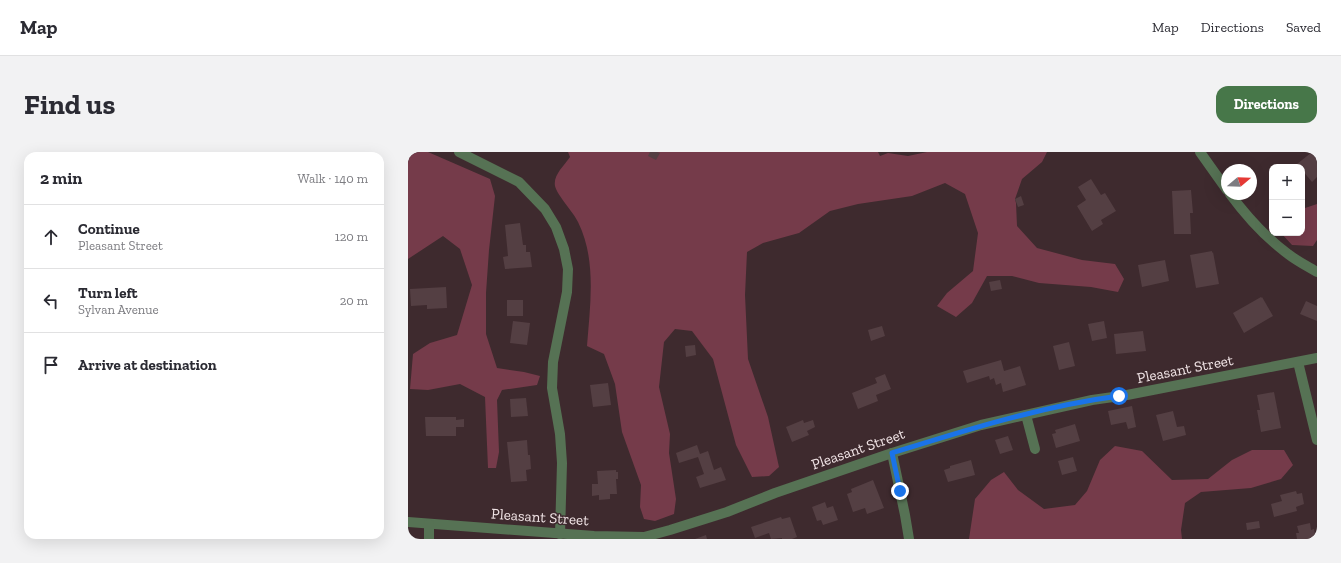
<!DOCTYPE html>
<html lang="en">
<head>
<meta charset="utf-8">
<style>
  :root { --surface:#fff; --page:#f2f2f3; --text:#2b2b33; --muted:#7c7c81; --line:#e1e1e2; --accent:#477749 }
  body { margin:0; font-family:"Zilla Slab",serif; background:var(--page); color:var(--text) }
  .controls { position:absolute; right:12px; top:12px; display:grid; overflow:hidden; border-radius:8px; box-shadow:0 4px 16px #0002 }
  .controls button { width:36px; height:36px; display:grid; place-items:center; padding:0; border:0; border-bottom:1px solid var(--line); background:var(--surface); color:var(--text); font:20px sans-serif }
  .compass { position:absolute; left:813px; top:12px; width:36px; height:36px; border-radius:50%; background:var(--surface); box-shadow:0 4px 16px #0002; rotate:71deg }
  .stop { position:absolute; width:12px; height:12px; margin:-9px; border:3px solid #1a73e8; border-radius:50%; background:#fff }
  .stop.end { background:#1a73e8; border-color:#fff; box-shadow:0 1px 4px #0008 }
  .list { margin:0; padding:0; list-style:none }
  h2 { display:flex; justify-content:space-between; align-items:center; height:52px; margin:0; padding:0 16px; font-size:17px }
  h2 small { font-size:13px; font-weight:400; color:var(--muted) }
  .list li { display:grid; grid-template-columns:26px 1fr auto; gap:12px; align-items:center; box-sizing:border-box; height:64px; padding:0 16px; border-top:1px solid var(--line) }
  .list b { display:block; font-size:15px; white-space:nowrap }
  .list p { margin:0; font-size:13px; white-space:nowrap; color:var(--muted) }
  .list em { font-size:13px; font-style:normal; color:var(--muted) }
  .icon { flex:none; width:22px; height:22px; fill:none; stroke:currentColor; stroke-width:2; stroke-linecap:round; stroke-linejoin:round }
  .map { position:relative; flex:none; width:909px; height:387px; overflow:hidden; border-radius:12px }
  header { display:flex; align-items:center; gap:24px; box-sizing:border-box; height:56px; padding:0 20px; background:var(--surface); border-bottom:1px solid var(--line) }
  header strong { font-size:19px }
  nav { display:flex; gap:22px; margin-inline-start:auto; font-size:14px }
  .intro { display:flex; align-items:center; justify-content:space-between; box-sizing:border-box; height:96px; padding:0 24px }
  h1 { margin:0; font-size:28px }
  .button { padding:10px 18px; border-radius:12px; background:var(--accent); color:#fff; font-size:14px; font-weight:700 }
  main { display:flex; gap:24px; padding:0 24px }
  aside { flex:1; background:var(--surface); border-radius:12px; box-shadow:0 4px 16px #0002 }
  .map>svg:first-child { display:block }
  .green { fill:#753b4a }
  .building { fill:#543f43 }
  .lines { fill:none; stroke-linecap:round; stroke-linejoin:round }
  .minor { stroke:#567254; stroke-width:10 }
  .route { stroke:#1a73e8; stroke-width:5 }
  .labels { text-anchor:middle; stroke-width:3; stroke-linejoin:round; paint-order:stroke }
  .street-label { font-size:15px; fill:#f2e5e7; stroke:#3e2a2e }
</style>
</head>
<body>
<header>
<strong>Map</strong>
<nav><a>Map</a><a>Directions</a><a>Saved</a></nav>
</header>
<div class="intro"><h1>Find us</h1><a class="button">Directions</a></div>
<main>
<aside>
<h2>2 min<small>Walk · 140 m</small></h2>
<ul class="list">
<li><svg class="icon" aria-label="ahead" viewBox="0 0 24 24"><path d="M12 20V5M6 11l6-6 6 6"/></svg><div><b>Continue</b><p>Pleasant Street</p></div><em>120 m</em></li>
<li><svg class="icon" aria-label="left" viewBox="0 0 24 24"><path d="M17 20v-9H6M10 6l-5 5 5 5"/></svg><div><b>Turn left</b><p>Sylvan Avenue</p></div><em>20 m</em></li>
<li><svg class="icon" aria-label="arrive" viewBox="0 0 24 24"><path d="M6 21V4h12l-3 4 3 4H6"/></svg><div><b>Arrive at destination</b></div></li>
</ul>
</aside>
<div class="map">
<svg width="909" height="387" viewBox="0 0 909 387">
  <rect width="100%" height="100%" fill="#3e2a2e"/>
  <g class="green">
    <path d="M0 0H20L82 27 87 44 81 98 78 141V182L89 216 116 220 132 224 129 233 94 238 89 248 91 300 88 316H80L77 245 52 232 20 238 2 237 5 202 22 191 49 183 64 133 52 97 35 84 0 107Z"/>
    <path d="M160 0H470L472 4 480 1 500 4 519 0H639L634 10 614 27 607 47 608 51 609 74 629 96 674 108 707 112 716 127 710 140 683 135 631 131 604 124H579L564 151 548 165 529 154 539 141 565 119 570 81 557 42 537 31 504 44 450 52 422 59 391 81 355 91 339 100 337 143 340 207 360 265 371 315 361 324 344 325 328 293 305 207 284 179 267 177 256 190 251 235 262 282 261 301 268 347 266 362 247 369 236 367 232 355 233 333 214 280 207 232 196 202 179 194C182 154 189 108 170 70 166 61 149 43 147 34 145 23 156 14 162 5Z"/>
    <path d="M909 52V88L905 94 884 93 873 81H894V57Z"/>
    <path d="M707 294 734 299 764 328 800 327 824 308 844 298H876L885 313 873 327 843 336 793 340 777 351 773 378 774 387H561L567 347 583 328 596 320 610 338 636 357 667 353 679 339 692 308Z"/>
  </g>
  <g class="building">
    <path d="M242 0H249L252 1 248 8 240 4Z"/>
    <path d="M904 0H909V25L904 30 894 18V15H892L889 12Z"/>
    <path d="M683 27 693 43 697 41 708 59 693 68 695 72 684 79 669 54 678 48 670 35Z"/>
    <path d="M783 38 785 61H782L783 82H766L764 39Z"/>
    <path d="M613 44 616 53 610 55 607 47Z"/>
    <path d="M112 71 115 93H118V100H122L124 115 97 117 95 105 100 104 97 73Z"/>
    <path d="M804 99V101L805 100 811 132 788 136 782 103Z"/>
    <path d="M757 108 761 129 734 135 730 113Z"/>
    <path d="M592 128 594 137 583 139 581 130Z"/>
    <path d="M38 135 39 156 19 157V153L3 154 2 137Z"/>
    <path d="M853 145V146L854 145 865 164 836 181 825 161Z"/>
    <rect x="99" y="148" width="16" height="16"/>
    <path d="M898 149 909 154V169L892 162Z"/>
    <path d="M105 169 122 171 119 193 102 191Z"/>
    <path d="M696 169 699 186 684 189 680 172Z"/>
    <path d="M474 174 477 184 463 189 460 178Z"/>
    <path d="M735 179 738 199 708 202 706 182Z"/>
    <path d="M661 190 667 214 651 218 645 194Z"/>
    <path d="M287 193 288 203 278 205 277 194Z"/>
    <path d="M593 208 596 219 612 214 618 233 595 240 593 231 588 233 586 226 582 228 581 224 559 231 555 219Z"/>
    <path d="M477 222 483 237 468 243 470 249 450 257 444 241 469 231 467 226Z"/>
    <path d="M200 231 203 253 185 255 182 233Z"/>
    <path d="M866 240 873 276 853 280 849 258H852L849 243Z"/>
    <path d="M118 246 120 264 103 265 102 247Z"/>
    <path d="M724 254 728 275 720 277 718 270 703 273 700 259Z"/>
    <path d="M765 259 769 275 776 274 778 283 755 289 748 263Z"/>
    <path d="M17 265H48V268L56 267V275H48V284H18Z"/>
    <path d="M395 268 396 271 405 268 407 275 399 279 401 283 384 290 378 275Z"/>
    <path d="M667 272 672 289 648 296 644 282 648 281 647 278Z"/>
    <path d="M600 284 605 298 592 302 587 288Z"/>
    <path d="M119 288 120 303H122L123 317 118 318 119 329 103 330 99 290Z"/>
    <path d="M289 293 292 302 300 299 306 318 313 315 318 328 292 336 288 325 296 322 290 305 271 311 268 301Z"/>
    <path d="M665 305 669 319 654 323 650 309Z"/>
    <path d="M563 308 567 323 540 330 536 318 542 316V314Z"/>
    <path d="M208 318V320H210V327H208L209 342H202V347L191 348V343L184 344V332H190L189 319Z"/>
    <path d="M465 328 476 356 459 362 457 356 445 360 439 342 444 340 443 337Z"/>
    <path d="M888 339 889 342 894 341 896 352 888 355 889 359 866 365 863 352 874 349 872 343Z"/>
    <path d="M417 350 419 356 425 354 430 368 415 373 413 368 409 369 404 355Z"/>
    <path d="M373 365 374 367 382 365 389 385 384 387H374V386L363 387 361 381 347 386 343 375Z"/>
    <path d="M851 369 852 376 839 378 838 371Z"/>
    <path d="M902 371 903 378 906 377 908 387H889L888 381H891L889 374Z"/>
    <path d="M298 383 299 387H287Z"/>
  </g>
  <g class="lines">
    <g class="minor">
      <path d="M51 0 111 30 137 57 148 75 156 97 160 117 159 140 145 210 144 236 152 282 154 311 152 382"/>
      <path d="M792 0 819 38"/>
      <path d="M822 42C839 65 857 85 880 102 889 109 899 114 909 120"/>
      <path d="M890 210 909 288"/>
      <path d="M618 263 627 297"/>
      <path d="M484 301 497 363 501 387"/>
      <path d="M0 370 186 384 236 385 262 378 319 360 367 341 484 301 573 273 684 248 719 243 909 206"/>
      <path d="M21 372V387"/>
    </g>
  </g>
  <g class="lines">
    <path class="route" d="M492 339 484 301C558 278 634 254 711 244"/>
  </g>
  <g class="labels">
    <g class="street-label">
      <text transform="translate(777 217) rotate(-11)" y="5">Pleasant Street</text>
      <text transform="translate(450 297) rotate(-19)" y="5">Pleasant Street</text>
      <text transform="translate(132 365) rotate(4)" y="5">Pleasant Street</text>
    </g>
  </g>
</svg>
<div class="controls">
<button>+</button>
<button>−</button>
</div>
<svg class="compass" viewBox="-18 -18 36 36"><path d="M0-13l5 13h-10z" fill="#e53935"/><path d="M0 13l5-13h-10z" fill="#7c7c81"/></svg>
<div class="stop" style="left:711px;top:244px"></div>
<div class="stop end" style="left:492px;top:339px"></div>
</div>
</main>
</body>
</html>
